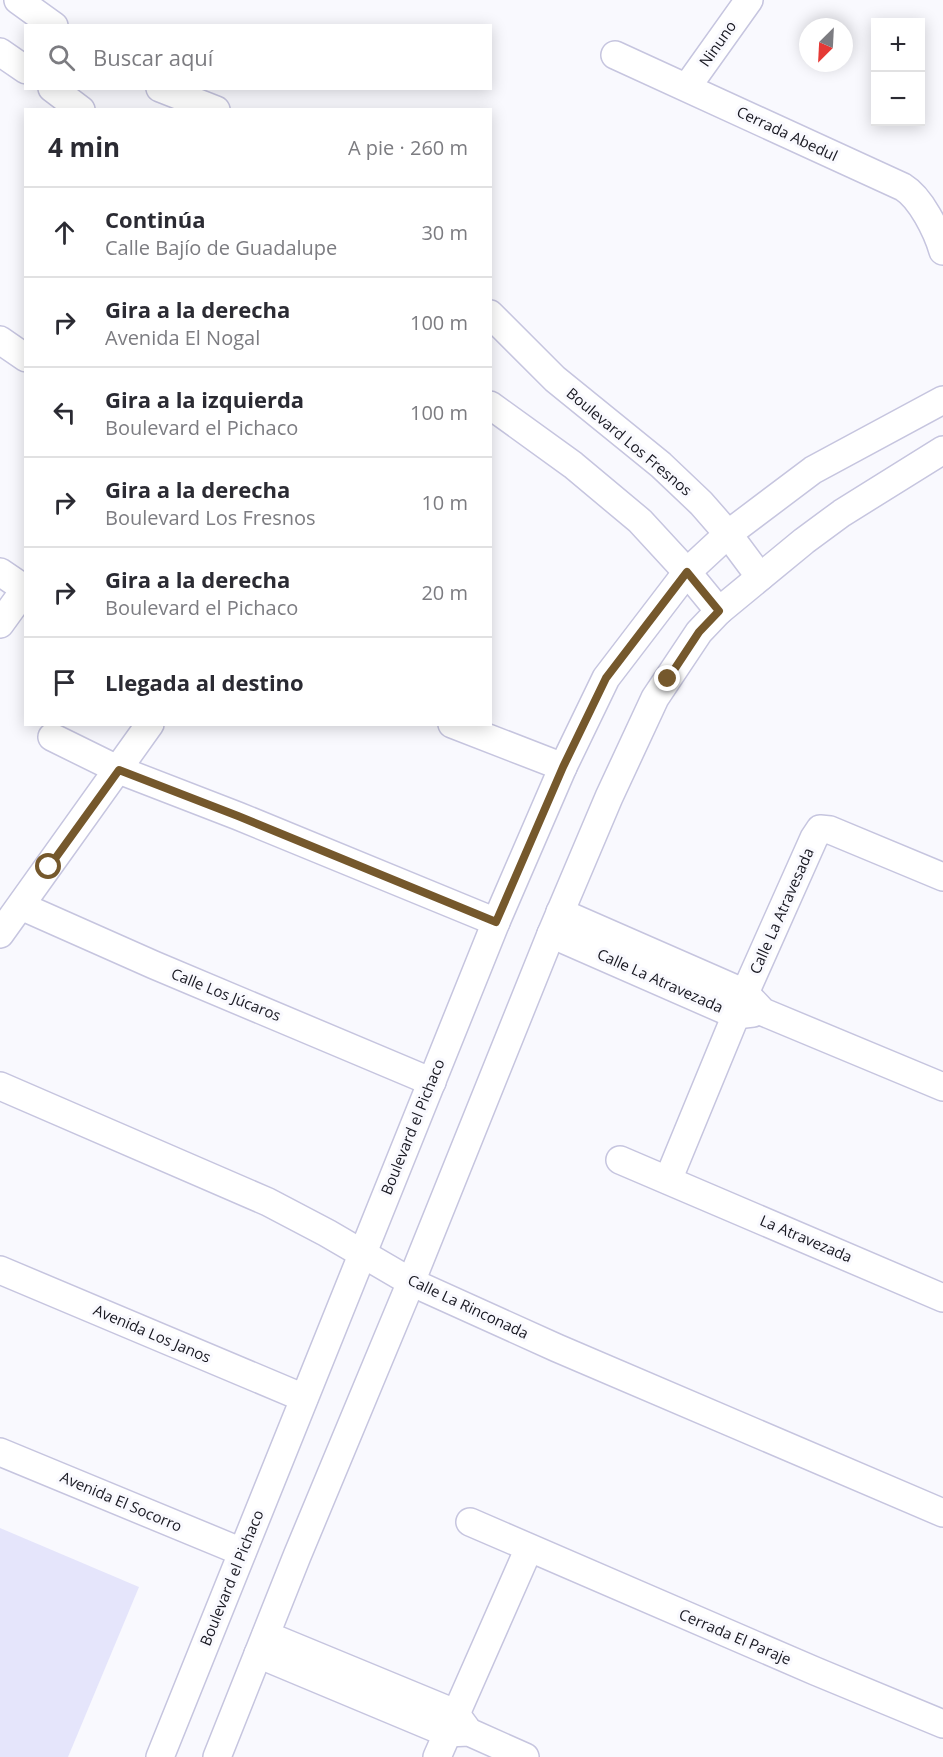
<!DOCTYPE html>
<html lang="es">
<head>
<meta charset="utf-8">
<style>
  :root { --surface:#fff; --page:#f7f7f7; --text:#2b2b33; --muted:#7c7c81; --line:#e1e1e2 }
  body { margin:0; font-family:"Open Sans",sans-serif; background:var(--page); color:var(--text) }
  .controls { position:absolute; right:18px; top:18px; display:grid; overflow:hidden; border-radius:0px; box-shadow:0 3px 15px #0003 }
  .controls button { width:54px; height:54px; display:grid; place-items:center; padding:0; border:0; border-bottom:2px solid var(--line); background:var(--surface); color:var(--text); font:30px sans-serif }
  .compass { position:absolute; left:799px; top:18px; width:54px; height:54px; border-radius:50%; background:var(--surface); box-shadow:0 3px 15px #0003; rotate:204deg }
  .stop { position:absolute; width:18px; height:18px; margin:-14px; border:4px solid #75582c; border-radius:50%; background:#fff }
  .stop.end { background:#75582c; border-color:#fff; box-shadow:0 2px 6px #0008 }
  .list { margin:0; padding:0; list-style:none }
  h2 { display:flex; justify-content:space-between; align-items:center; height:78px; margin:0; padding:0 24px; font-size:26px }
  h2 small { font-size:20px; font-weight:400; color:var(--muted) }
  .list li { display:grid; grid-template-columns:39px 1fr auto; gap:18px; align-items:center; box-sizing:border-box; height:90px; padding:0 24px; border-top:2px solid var(--line) }
  .list b { display:block; font-size:22px; white-space:nowrap }
  .list p { margin:0; font-size:20px; white-space:nowrap; color:var(--muted) }
  .list em { font-size:20px; font-style:normal; color:var(--muted) }
  .icon { flex:none; width:33px; height:33px; fill:none; stroke:currentColor; stroke-width:2; stroke-linecap:round; stroke-linejoin:round }
  .map { position:relative; flex:none; width:943px; height:1757px; overflow:hidden }
  .search { position:absolute; background:var(--surface); box-shadow:0 3px 15px #0003; left:24px; top:24px; width:468px; height:66px; display:flex; align-items:center; gap:15px; box-sizing:border-box; padding:0 21px; border-radius:0px; color:var(--muted); font-size:22px }
  .panel { position:absolute; background:var(--surface); box-shadow:0 3px 15px #0003; left:24px; top:108px; width:468px; height:618px; border-radius:0px }
  .map>svg:first-child { display:block }
  .green { fill:#e5e5fb }
  .lines { fill:none; stroke-linecap:round; stroke-linejoin:round }
  .minor-casing { stroke:#c6c5df; stroke-width:30 }
  .minor { stroke:#fff; stroke-width:27 }
  .route { stroke:#75582c; stroke-width:8 }
  .labels { text-anchor:middle; stroke-width:6; stroke-linejoin:round; paint-order:stroke }
  .street-label { font-size:15px; fill:#171720; stroke:#f9f9fe }
</style>
</head>
<body>
<div class="map">
<svg width="943" height="1757" viewBox="0 0 943 1757">
  <rect width="100%" height="100%" fill="#f9f9fe"/>
  <path class="green" d="M0 1528 139 1587 68 1757H0Z"/>
  <g class="lines">
    <defs>
      <g id="minor">
        <path d="M18 0 54 26"/>
        <path d="M0 52 26 70"/>
        <path d="M615 55 903 187C921 198 937 231 943 251"/>
        <path d="M687 87 749 0"/>
        <path d="M52 88 81 110"/>
        <path d="M160 88 216 110"/>
        <path d="M490 314 555 379 661 465 701 503 728 534 760 577"/>
        <path d="M0 340 26 358"/>
        <path d="M490 405 573 465 640 521 687 572 719 611"/>
        <path d="M0 572 25 589"/>
        <path d="M0 624 26 588"/>
        <path d="M452 724 563 767"/>
        <path d="M52 737 119 770 238 816 496 922"/>
        <path d="M21 906 154 965 432 1082"/>
        <path d="M560 912 745 993 763 1012 943 1087"/>
        <path d="M0 934 150 724"/>
        <path d="M551 934 736 1015 753 1013"/>
        <path d="M0 1086 268 1202 327 1233 411 1282 557 1348 943 1513"/>
        <path d="M620 1160 943 1298"/>
        <path d="M668 1180 745 993 814 838 820 829 830 830 943 877"/>
        <path d="M0 1270 304 1398"/>
        <path d="M0 1452 242 1552"/>
        <path d="M470 1522 815 1671 943 1724"/>
        <path d="M266 1635 455 1713 466 1728"/>
        <path d="M258 1654 447 1733 469 1732 525 1757"/>
        <path d="M160 1757 496 922 563 767 606 678 687 572 728 534 813 470 943 400"/>
        <path d="M217 1757 297 1556 411 1282 551 934 609 797 655 698 699 632 719 611 804 541 842 513 943 450"/>
        <path d="M437 1757 529 1548"/>
      </g>
    </defs>
    <use href="#minor" class="minor-casing"/>
    <use href="#minor" class="minor"/>
  </g>
  <g class="lines">
    <path class="route" d="M49 867 119 770 238 816 496 922 563 767 606 678 687 572 719 611 699 632 668 679"/>
  </g>
  <g class="labels">
    <g class="street-label">
      <text transform="translate(718 44) rotate(-55)" y="5">Ninuno</text>
      <text transform="translate(787 134) rotate(25)" y="5">Cerrada Abedul</text>
      <text transform="translate(629 442) rotate(40)" y="5">Boulevard Los Fresnos</text>
      <text transform="translate(782 911) rotate(-66)" y="5">Calle La Atravesada</text>
      <text transform="translate(660 981) rotate(24)" y="5">Calle La Atravezada</text>
      <text transform="translate(226 995) rotate(22)" y="5">Calle Los Júcaros</text>
      <text transform="translate(413 1127) rotate(-68)" y="5">Boulevard el Pichaco</text>
      <text transform="translate(806 1239) rotate(23)" y="5">La Atravezada</text>
      <text transform="translate(468 1307) rotate(25)" y="5">Calle La Rinconada</text>
      <text transform="translate(152 1334) rotate(23)" y="5">Avenida Los Janos</text>
      <text transform="translate(121 1502) rotate(23)" y="5">Avenida El Socorro</text>
      <text transform="translate(232 1578) rotate(-68)" y="5">Boulevard el Pichaco</text>
      <text transform="translate(735 1637) rotate(23)" y="5">Cerrada El Paraje</text>
    </g>
  </g>
</svg>
<div class="controls">
<button>+</button>
<button>−</button>
</div>
<svg class="compass" viewBox="-18 -18 36 36"><path d="M0-13l5 13h-10z" fill="#e53935"/><path d="M0 13l5-13h-10z" fill="#7c7c81"/></svg>
<div class="stop" style="left:49px;top:867px"></div>
<div class="stop end" style="left:668px;top:679px"></div>
<div class="search"><svg class="icon" aria-label="search" viewBox="0 0 24 24"><circle cx="10" cy="10" r="6"/><path d="M15 15l6 6"/></svg>Buscar aquí</div>
<section class="panel">
<h2>4 min<small>A pie · 260 m</small></h2>
<ul class="list">
<li><svg class="icon" aria-label="ahead" viewBox="0 0 24 24"><path d="M12 20V5M6 11l6-6 6 6"/></svg><div><b>Continúa</b><p>Calle Bajío de Guadalupe</p></div><em>30 m</em></li>
<li><svg class="icon" aria-label="right" viewBox="0 0 24 24"><path d="M7 20v-9h11M14 6l5 5-5 5"/></svg><div><b>Gira a la derecha</b><p>Avenida El Nogal</p></div><em>100 m</em></li>
<li><svg class="icon" aria-label="left" viewBox="0 0 24 24"><path d="M17 20v-9H6M10 6l-5 5 5 5"/></svg><div><b>Gira a la izquierda</b><p>Boulevard el Pichaco</p></div><em>100 m</em></li>
<li><svg class="icon" aria-label="right" viewBox="0 0 24 24"><path d="M7 20v-9h11M14 6l5 5-5 5"/></svg><div><b>Gira a la derecha</b><p>Boulevard Los Fresnos</p></div><em>10 m</em></li>
<li><svg class="icon" aria-label="right" viewBox="0 0 24 24"><path d="M7 20v-9h11M14 6l5 5-5 5"/></svg><div><b>Gira a la derecha</b><p>Boulevard el Pichaco</p></div><em>20 m</em></li>
<li><svg class="icon" aria-label="arrive" viewBox="0 0 24 24"><path d="M6 21V4h12l-3 4 3 4H6"/></svg><div><b>Llegada al destino</b></div></li>
</ul>
</section>
</div>
</body>
</html>
